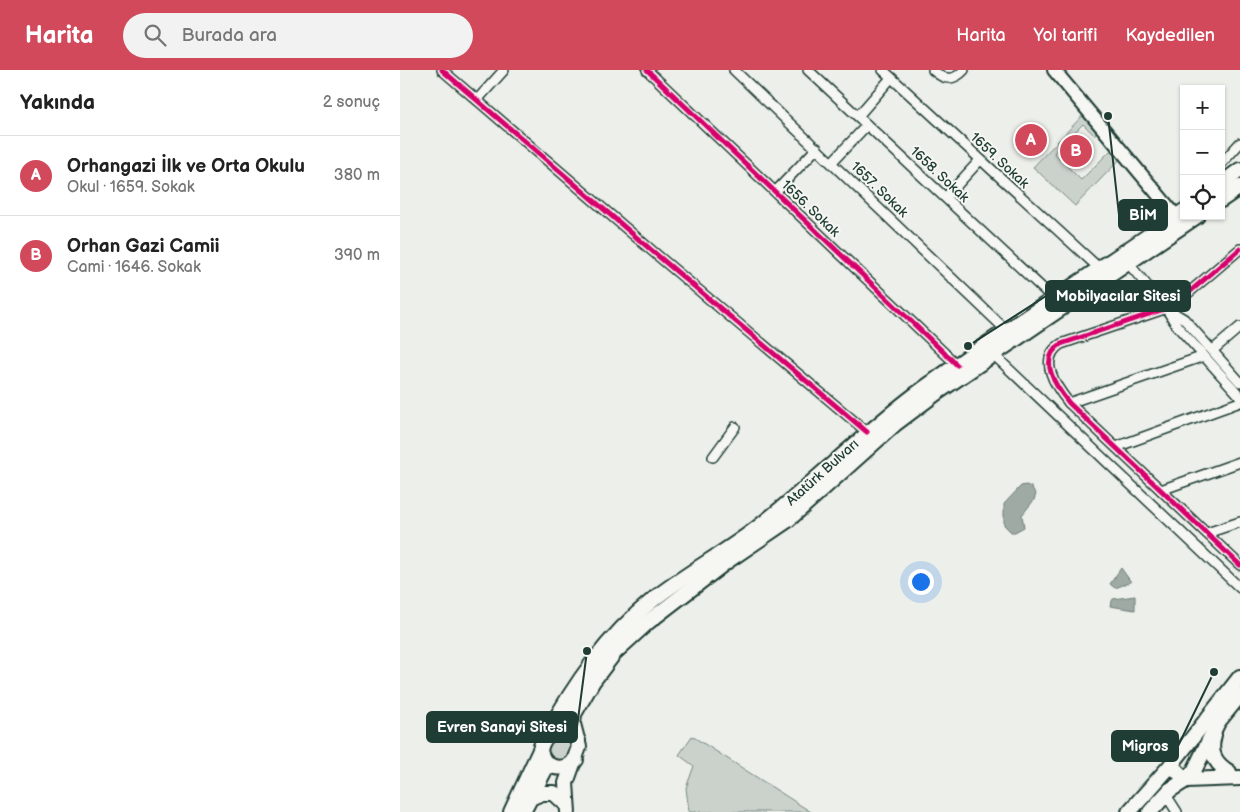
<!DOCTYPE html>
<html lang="tr">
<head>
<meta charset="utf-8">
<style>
  :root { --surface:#fff; --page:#f2f2f2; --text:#222; --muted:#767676; --line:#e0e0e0; --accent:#d1495b }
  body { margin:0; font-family:"Balsamiq Sans",sans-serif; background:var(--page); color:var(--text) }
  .controls { position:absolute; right:15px; top:15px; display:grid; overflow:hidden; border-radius:0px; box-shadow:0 1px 4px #0004 }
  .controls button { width:45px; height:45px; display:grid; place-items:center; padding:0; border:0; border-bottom:1px solid var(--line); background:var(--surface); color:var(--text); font:25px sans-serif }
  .you { position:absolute; left:520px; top:511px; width:18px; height:18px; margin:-12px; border:4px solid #fff; border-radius:50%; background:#1a73e8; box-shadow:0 0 0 8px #1a73e833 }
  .badge { display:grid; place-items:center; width:32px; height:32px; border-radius:50%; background:var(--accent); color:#fff; font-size:16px; font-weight:700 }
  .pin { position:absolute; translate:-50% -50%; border:2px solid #fff; box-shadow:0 1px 5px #0006 }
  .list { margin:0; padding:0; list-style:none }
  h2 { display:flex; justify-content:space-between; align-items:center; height:65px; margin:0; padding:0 20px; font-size:21px }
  h2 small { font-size:16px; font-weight:400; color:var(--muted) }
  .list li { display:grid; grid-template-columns:32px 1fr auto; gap:15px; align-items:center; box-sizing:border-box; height:80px; padding:0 20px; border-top:1px solid var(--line) }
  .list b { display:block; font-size:19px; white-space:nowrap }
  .list p { margin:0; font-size:16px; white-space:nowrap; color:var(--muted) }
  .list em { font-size:16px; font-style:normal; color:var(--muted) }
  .icon { flex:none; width:28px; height:28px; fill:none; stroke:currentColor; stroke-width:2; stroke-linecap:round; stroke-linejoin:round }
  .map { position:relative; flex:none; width:840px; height:742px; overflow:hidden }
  header { display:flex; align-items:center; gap:30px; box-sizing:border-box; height:70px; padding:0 25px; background:var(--accent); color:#fff }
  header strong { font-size:24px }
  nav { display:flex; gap:28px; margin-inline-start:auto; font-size:18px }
  .search { width:350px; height:45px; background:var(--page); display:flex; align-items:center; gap:12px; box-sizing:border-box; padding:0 18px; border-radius:28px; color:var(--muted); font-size:19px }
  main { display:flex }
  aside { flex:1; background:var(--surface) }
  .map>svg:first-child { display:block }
  .green { fill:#cbd2cc; stroke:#758880 }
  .water { fill:#9faaa4; stroke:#6c7e77 }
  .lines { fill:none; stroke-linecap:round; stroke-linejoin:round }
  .street-casing { stroke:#1f3d34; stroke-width:12 }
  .secondary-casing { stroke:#1f3d34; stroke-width:16 }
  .primary-casing { stroke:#1f3d34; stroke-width:18 }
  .street { stroke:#f6f6f2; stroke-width:9 }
  .secondary { stroke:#f6f6f2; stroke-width:12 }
  .primary { stroke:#f6f6f2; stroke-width:14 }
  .cycleway-casing { stroke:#f6f6f2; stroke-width:8 }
  .cycleway { stroke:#d6006c; stroke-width:5 }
  .labels { text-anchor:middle; stroke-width:4; stroke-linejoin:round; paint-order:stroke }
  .street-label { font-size:14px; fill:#1f3d34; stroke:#f6f6f2 }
  .leader { fill:none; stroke:#1f3d34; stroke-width:2 }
  .callout-dot { fill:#1f3d34; stroke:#f6f6f2; stroke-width:2 }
  .callout { fill:#1f3d34; stroke:#1f3d34; stroke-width:2 }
  .callout-label { font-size:15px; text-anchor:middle; font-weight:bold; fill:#fff }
</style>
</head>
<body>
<header>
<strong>Harita</strong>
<div class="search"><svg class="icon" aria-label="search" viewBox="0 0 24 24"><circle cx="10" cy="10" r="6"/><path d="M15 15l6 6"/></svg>Burada ara</div>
<nav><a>Harita</a><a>Yol tarifi</a><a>Kaydedilen</a></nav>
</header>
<main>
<aside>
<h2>Yakında<small>2 sonuç</small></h2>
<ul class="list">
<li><span class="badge">A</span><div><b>Orhangazi İlk ve Orta Okulu</b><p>Okul · 1659. Sokak</p></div><em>380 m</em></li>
<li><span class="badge">B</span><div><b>Orhan Gazi Camii</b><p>Cami · 1646. Sokak</p></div><em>390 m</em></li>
</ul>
</aside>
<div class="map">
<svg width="840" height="742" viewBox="0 0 840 742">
  <rect width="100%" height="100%" fill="#edefea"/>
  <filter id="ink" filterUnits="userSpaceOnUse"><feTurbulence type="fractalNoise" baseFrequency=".02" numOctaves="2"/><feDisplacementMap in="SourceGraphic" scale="10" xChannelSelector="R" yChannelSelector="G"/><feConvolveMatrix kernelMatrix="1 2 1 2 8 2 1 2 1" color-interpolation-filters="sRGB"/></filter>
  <g filter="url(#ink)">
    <g class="green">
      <path d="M688 40 702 58 694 65 683 54 654 83 681 110 716 75 724 85 675 136 633 97Z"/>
      <path d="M292 666 411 742H289L286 718 294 696 279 685Z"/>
      <circle cx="160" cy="679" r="12"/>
    </g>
    <g class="water">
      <path d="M626 415 631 417 636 424 634 430 622 445 624 457 615 462H611L604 455V434L621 416Z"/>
      <path d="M721 498 731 512 715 518 710 514Z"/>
      <path d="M735 526V540L710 536 713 529Z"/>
    </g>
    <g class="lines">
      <defs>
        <g id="street">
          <path d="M42 0 257 185 467 362"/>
          <path d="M247 0 557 295"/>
          <path d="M334 0 606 260"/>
          <path d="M408 0 654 229"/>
          <path d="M483 0 699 198"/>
          <path d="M533 0C544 10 553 12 564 0"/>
          <path d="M77 30 104 0"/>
          <path d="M458 46 491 8"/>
          <path d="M432 92 467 55"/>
          <path d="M821 94 840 73"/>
          <path d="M376 121 417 78"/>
          <path d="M546 127 580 90"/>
          <path d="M840 179 773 236 661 274C637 289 656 317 669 333L840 495"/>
          <path d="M728 193 766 238 777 256 840 326"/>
          <path d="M769 240 784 249 840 312"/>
          <path d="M813 280 840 257"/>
          <path d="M594 285 840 518"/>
          <path d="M669 333 804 286"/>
          <path d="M716 377 840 332"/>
          <path d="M313 387 335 357"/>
          <path d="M761 420 840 392"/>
          <path d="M807 463 840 452"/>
          <path d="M766 725 777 742"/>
        </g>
        <path id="secondary" d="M654 0 776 146"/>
        <g id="primary">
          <path d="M821 114 840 100"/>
          <path d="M821 130 840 117"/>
          <path d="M814 665C809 682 814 693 829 702"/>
          <path d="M146 666C175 613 207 567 254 529 288 502 327 482 361 455 414 413 461 366 515 325 602 260 695 204 784 141"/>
          <path d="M176 690C163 703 143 699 140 680 144 660 167 652 178 671"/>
          <path d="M771 695 786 710 840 708"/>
          <path d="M130 728 142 723H154L167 735"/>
          <path d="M111 742 140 680"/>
          <path d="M123 742 148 694"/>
          <path d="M168 742 166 713 179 677 173 654 174 644 193 611 215 582 248 552 326 492 388 450 495 354 535 324 797 146"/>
          <path d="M729 742 771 695 840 607"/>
          <path d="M750 742 770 720 786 710 794 701 818 652 840 625"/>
        </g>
      </defs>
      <use href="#street" class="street-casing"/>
      <use href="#secondary" class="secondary-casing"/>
      <use href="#primary" class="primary-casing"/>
      <use href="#street" class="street"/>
      <use href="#secondary" class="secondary"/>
      <use href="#primary" class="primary"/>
      <defs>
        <g id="cycleway">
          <path d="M42 0 257 185 467 362"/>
          <path d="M247 0 557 295"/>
          <path d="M840 179 773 236 661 274C637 289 656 317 669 333L840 495"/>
        </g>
      </defs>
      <use href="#cycleway" class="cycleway-casing"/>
      <use href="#cycleway" class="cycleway"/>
    </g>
  </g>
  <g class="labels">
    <g class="street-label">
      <text transform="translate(600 90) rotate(43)" y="5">1659. Sokak</text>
      <text transform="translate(540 104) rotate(43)" y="5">1658. Sokak</text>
      <text transform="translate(480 119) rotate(44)" y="5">1657. Sokak</text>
      <text transform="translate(411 138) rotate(44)" y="5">1656. Sokak</text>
      <text transform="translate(422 402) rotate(-42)" y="5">Atatürk Bulvarı</text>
    </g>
  </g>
  <path class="leader" d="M708 46L719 145M568 276L646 226M187 581L177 657M814 602L778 676"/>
  <g class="callout-dot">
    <circle cx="708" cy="46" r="5"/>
    <circle cx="568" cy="276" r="5"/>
    <circle cx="187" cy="581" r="5"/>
    <circle cx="814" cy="602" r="5"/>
  </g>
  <g class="callout">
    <rect x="719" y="130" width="48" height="30" rx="5"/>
    <rect x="646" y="211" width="144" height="30" rx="5"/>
    <rect x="27" y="642" width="150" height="30" rx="5"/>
    <rect x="712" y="661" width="66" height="30" rx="5"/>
  </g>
  <g class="callout-label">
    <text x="743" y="150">BİM</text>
    <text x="718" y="231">Mobilyacılar Sitesi</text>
    <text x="102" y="662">Evren Sanayi Sitesi</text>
    <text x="745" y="681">Migros</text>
  </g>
</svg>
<div class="controls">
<button>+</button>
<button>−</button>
<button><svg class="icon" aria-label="locate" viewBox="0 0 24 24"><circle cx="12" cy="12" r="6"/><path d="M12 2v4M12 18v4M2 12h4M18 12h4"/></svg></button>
</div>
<div class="you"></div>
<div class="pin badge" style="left:631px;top:70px">A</div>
<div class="pin badge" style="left:676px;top:81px">B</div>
</div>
</main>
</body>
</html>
